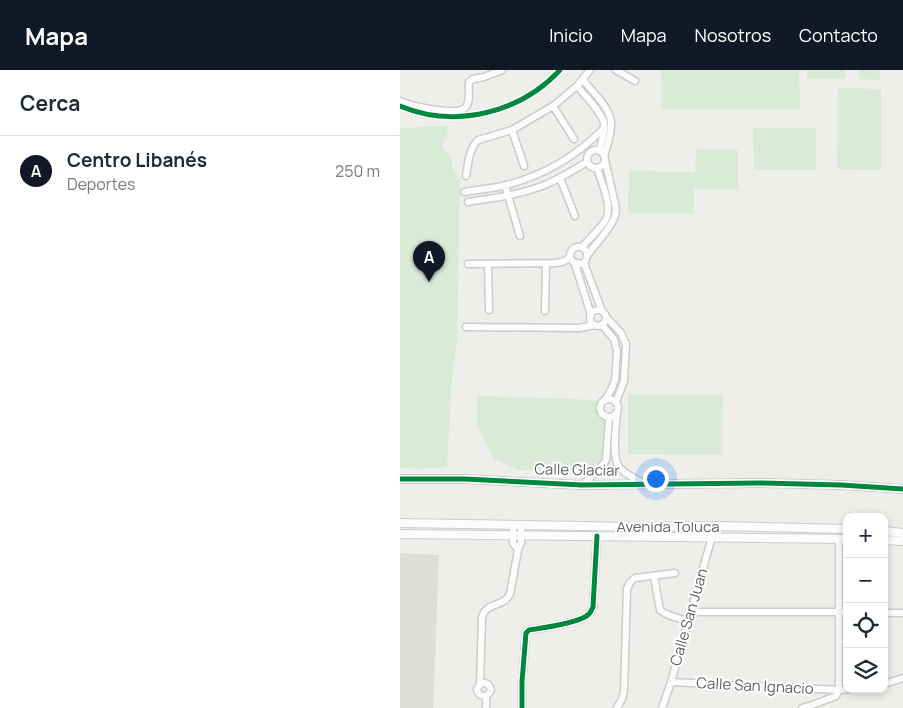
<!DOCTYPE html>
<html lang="es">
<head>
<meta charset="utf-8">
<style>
  :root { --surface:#fff; --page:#f6f6f7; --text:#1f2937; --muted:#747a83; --line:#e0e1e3; --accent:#111827 }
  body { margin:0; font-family:Manrope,sans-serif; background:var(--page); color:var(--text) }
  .controls { position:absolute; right:15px; bottom:15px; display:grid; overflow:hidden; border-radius:10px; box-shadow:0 2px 8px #0003 }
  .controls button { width:45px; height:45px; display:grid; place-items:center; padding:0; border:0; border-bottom:1px solid var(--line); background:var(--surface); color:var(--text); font:25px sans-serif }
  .you { position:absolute; left:255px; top:408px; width:18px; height:18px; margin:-12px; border:4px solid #fff; border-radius:50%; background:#1a73e8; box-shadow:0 0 0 8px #1a73e833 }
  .badge { display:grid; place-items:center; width:32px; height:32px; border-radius:50%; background:var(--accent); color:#fff; font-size:16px; font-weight:700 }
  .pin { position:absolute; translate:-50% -41px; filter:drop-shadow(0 1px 2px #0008) }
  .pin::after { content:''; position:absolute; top:26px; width:18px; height:15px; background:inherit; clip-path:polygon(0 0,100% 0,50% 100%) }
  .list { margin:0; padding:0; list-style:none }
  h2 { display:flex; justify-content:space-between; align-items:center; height:65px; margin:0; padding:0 20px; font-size:21px }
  h2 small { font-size:16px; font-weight:400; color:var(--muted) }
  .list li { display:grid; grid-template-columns:32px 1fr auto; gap:15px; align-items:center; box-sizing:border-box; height:70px; padding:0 20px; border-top:1px solid var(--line) }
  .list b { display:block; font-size:19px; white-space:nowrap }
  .list p { margin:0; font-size:16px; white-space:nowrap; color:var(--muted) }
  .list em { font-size:16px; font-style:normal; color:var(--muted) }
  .icon { flex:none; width:28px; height:28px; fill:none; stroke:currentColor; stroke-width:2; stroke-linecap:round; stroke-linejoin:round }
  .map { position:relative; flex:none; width:503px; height:638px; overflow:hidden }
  header { display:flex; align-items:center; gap:30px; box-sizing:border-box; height:70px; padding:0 25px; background:var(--accent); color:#fff }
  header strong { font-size:24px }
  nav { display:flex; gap:28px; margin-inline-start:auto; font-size:18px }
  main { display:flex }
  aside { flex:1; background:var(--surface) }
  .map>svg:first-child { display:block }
  .education { fill:#deddd9 }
  .green { fill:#d9ead7 }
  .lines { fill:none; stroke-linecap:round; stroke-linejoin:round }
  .minor-casing { stroke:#cbcccc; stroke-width:9 }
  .tertiary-casing { stroke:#cbcccc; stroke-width:10 }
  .minor { stroke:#fcfcfc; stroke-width:6 }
  .tertiary { stroke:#fcfcfc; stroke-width:8 }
  .cycleway-casing { stroke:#fff; stroke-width:8 }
  .cycleway { stroke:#00873e; stroke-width:5 }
  .labels { text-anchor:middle; stroke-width:4; stroke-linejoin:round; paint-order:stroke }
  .street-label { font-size:15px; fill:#5f6367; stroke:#fff }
</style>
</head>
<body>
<header>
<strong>Mapa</strong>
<nav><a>Inicio</a><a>Mapa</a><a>Nosotros</a><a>Contacto</a></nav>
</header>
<main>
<aside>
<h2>Cerca<small></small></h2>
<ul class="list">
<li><span class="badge">A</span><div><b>Centro Libanés</b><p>Deportes</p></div><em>250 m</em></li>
</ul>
</aside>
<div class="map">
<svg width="503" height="638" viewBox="0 0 503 638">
  <rect width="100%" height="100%" fill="#eeeeea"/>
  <path class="education" d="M0 483 39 485 33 638H0Z"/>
  <g class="green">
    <path d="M261 0H399L400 39H262Z"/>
    <rect x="407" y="0" width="38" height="9"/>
    <path d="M459 0H480V10L459 9Z"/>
    <path d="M438 18 481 19V100L437 99Z"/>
    <path d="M0 56 2 58 49 56 47 62 48 69H45L42 77 51 89 52 96 60 110 57 273 52 306 47 397 21 399 0 398Z"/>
    <path d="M353 58H416V100H354Z"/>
    <path d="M296 79 338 80V120L294 119V144L228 143 229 101 295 102Z"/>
    <path d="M228 324 323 325 322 385 228 384Z"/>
    <path d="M77 326 197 330 199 347 204 350 203 387 200 393 174 401 118 400 94 389 77 355Z"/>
  </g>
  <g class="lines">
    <defs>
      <g id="minor">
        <path d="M216 0 235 11"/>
        <path d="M183 10C192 21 210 38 211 52 212 63 207 76 204 86"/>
        <path d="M177 16C185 26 201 41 204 53 206 62 201 72 199 81"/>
        <path d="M0 31C11 36 56 46 65 38 71 33 68 19 69 12L73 9 84 7 102 0"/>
        <path d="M153 36 174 69"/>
        <path d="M112 60 124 96"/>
        <circle cx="196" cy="89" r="9"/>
        <path d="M66 106C68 94 69 79 78 70L112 60 153 36 177 16 190 0"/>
        <path d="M160 108 175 146"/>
        <path d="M105 115 120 166"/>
        <path d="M64 122C78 120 93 118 107 115 144 105 177 86 204 58"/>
        <path d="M68 132C93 128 118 125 142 116 158 110 172 101 187 92"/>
        <path d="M182 177C189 169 199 160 205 151 214 138 201 112 197 98"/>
        <path d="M188 184C195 175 212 157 215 146 216 142 216 138 215 134L205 90"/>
        <path d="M184 193C176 196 165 189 172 180 179 172 193 181 184 193L202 241"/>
        <path d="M68 194 155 193 162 192 170 188"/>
        <path d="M88 194 89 240"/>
        <path d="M175 194 191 245"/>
        <circle cx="198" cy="248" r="8"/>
        <path d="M145 241 146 194"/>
        <path d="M206 247 221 263 226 274 224 311 216 332"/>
        <path d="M202 255 214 269 217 281 215 310 212 318 205 330"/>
        <path d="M66 257 179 258 195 255"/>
        <circle cx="209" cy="338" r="9"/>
        <path d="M217 343C216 356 211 389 220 398 226 405 236 409 243 413"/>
        <path d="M182 415 203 395 206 390 209 347"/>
        <path d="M113 456V473L118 480"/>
        <path d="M254 506 260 540C268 547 279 548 288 551"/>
        <path d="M291 542H447"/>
        <path d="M484 543H503"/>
        <path d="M271 612 439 620 451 619"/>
        <path d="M80 614 85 613 89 615 91 620C87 629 78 627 77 619L80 614 82 547C87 531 103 538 110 524L118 480 121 473V456"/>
        <path d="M484 614 503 608"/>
        <path d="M86 626V638"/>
        <path d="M122 638V612L126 563 129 560C142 558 181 553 189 544 191 542 192 539 193 537L197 466"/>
        <path d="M217 638 222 629 224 621 227 519C229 514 230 511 235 508L275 503"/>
        <path d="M262 638 271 612 315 456"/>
        <path d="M402 638 412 635 436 626 439 620V469"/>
      </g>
      <g id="tertiary">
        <path d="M0 409H65L182 415 360 413 441 415 503 419"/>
        <path d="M0 453 237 457 315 456 447 459"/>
        <path d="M484 461 503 463"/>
        <path d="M0 464 447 469"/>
        <path d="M484 470 503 471"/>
      </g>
    </defs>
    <use href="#minor" class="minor-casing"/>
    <use href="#tertiary" class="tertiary-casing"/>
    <use href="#minor" class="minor"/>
    <use href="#tertiary" class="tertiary"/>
    <defs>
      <g id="cycleway">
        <path d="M0 36C55 59 120 43 160 0"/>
        <path d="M0 409H65L182 415 360 413 441 415 503 419"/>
        <path d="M122 638V612L126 563 129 560C142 558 181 553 189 544 191 542 192 539 193 537L197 466"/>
      </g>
    </defs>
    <use href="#cycleway" class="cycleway-casing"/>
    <use href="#cycleway" class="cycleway"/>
  </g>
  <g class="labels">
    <g class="street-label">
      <text transform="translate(177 400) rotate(1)" y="5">Calle Glaciar</text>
      <text x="268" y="462">Avenida Toluca</text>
      <text transform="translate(289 547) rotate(-74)" y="5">Calle San Juan</text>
      <text transform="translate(355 616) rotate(3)" y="5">Calle San Ignacio</text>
    </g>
  </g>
</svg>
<div class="controls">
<button>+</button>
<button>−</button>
<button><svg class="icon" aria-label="locate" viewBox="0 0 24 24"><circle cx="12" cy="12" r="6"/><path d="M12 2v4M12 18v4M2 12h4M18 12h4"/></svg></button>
<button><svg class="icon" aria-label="layers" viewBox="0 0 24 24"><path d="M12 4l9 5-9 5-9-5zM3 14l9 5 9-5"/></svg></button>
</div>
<div class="you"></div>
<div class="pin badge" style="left:29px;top:212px">A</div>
</div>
</main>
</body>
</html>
